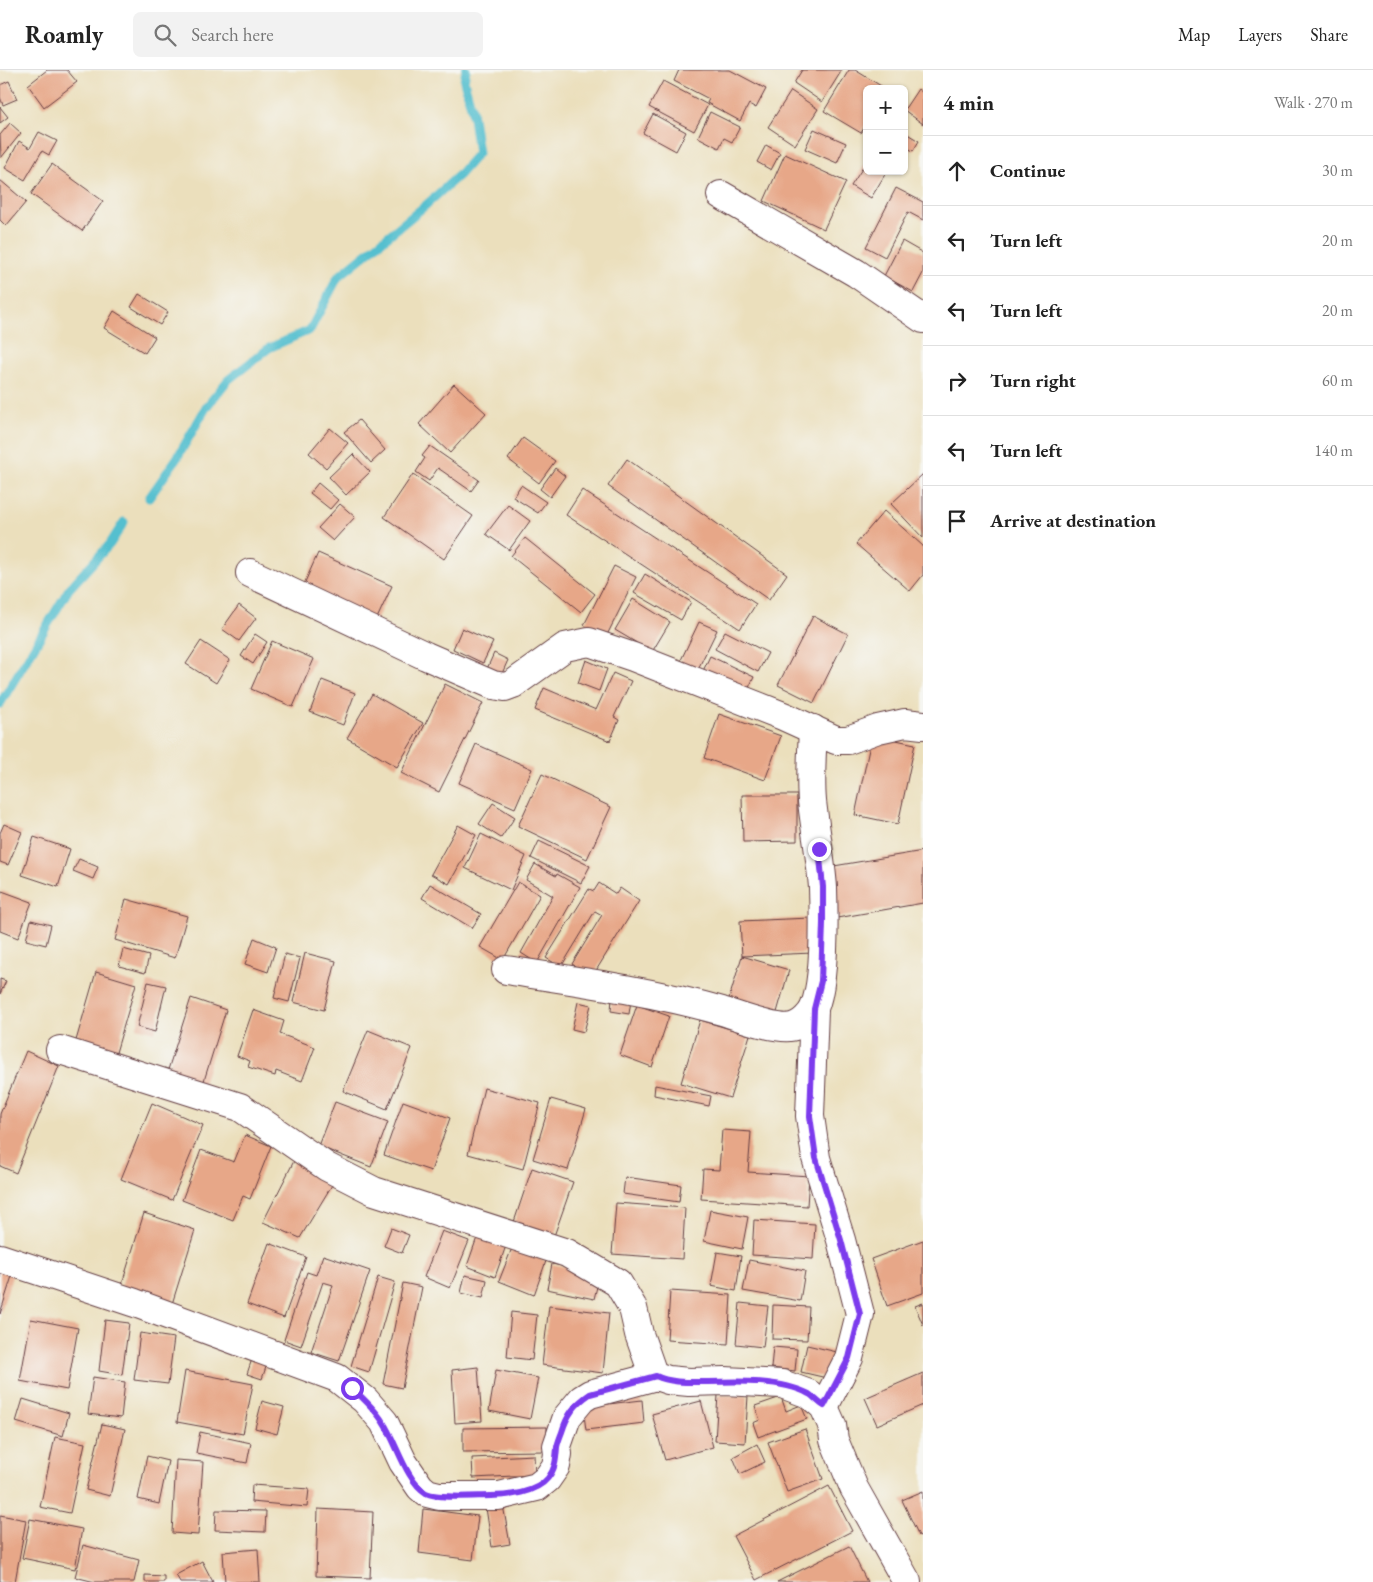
<!DOCTYPE html>
<html lang="en">
<head>
<meta charset="utf-8">
<style>
  :root { --surface:#fff; --page:#f2f2f2; --text:#222; --muted:#767676; --line:#e0e0e0 }
  body { margin:0; font-family:"EB Garamond",serif; background:var(--page); color:var(--text) }
  .controls { position:absolute; right:15px; top:15px; display:grid; overflow:hidden; border-radius:8px; box-shadow:0 1px 4px #0004 }
  .controls button { width:45px; height:45px; display:grid; place-items:center; padding:0; border:0; border-bottom:1px solid var(--line); background:var(--surface); color:var(--text); font:25px sans-serif }
  .stop { position:absolute; width:15px; height:15px; margin:-11px; border:4px solid #7c3aed; border-radius:50%; background:#fff }
  .stop.end { background:#7c3aed; border-color:#fff; box-shadow:0 1px 5px #0008 }
  .list { margin:0; padding:0; list-style:none }
  h2 { display:flex; justify-content:space-between; align-items:center; height:65px; margin:0; padding:0 20px; font-size:21px }
  h2 small { font-size:16px; font-weight:400; color:var(--muted) }
  .list li { display:grid; grid-template-columns:32px 1fr auto; gap:15px; align-items:center; box-sizing:border-box; height:70px; padding:0 20px; border-top:1px solid var(--line) }
  .list b { display:block; font-size:19px; white-space:nowrap }
  .list em { font-size:16px; font-style:normal; color:var(--muted) }
  .icon { flex:none; width:28px; height:28px; fill:none; stroke:currentColor; stroke-width:2; stroke-linecap:round; stroke-linejoin:round }
  .map { position:relative; flex:none; width:923px; height:1512px; overflow:hidden }
  header { display:flex; align-items:center; gap:30px; box-sizing:border-box; height:70px; padding:0 25px; background:var(--surface); border-bottom:1px solid var(--line) }
  header strong { font-size:24px }
  nav { display:flex; gap:28px; margin-inline-start:auto; font-size:18px }
  .search { width:350px; height:45px; background:var(--page); display:flex; align-items:center; gap:12px; box-sizing:border-box; padding:0 18px; border-radius:8px; color:var(--muted); font-size:19px }
  main { display:flex }
  aside { flex:1; background:var(--surface) }
  .map>svg:first-child { display:block }
  .lines { fill:none; stroke-linecap:round; stroke-linejoin:round }
  .stream { stroke:#54bfcf; stroke-width:9 }
  .building { fill:#e7a788 }
  .minor-casing { stroke:#623c41; stroke-width:30 }
  .minor { stroke:#fff; stroke-width:28 }
  .route { stroke:#7c3aed; stroke-width:6 }
</style>
</head>
<body>
<header>
<strong>Roamly</strong>
<div class="search"><svg class="icon" aria-label="search" viewBox="0 0 24 24"><circle cx="10" cy="10" r="6"/><path d="M15 15l6 6"/></svg>Search here</div>
<nav><a>Map</a><a>Layers</a><a>Share</a></nav>
</header>
<main>
<div class="map">
<svg width="923" height="1512" viewBox="0 0 923 1512">
  <rect width="100%" height="100%" fill="#f6f6f2"/>
  <filter id="ink" filterUnits="userSpaceOnUse"><feTurbulence type="fractalNoise" baseFrequency=".02" numOctaves="2"/><feDisplacementMap in="SourceGraphic" scale="10" xChannelSelector="R" yChannelSelector="G"/><feConvolveMatrix kernelMatrix="1 2 1 2 8 2 1 2 1" color-interpolation-filters="sRGB"/></filter>
  <filter id="wash" filterUnits="userSpaceOnUse"><feTurbulence type="fractalNoise" baseFrequency=".0096" numOctaves="4" result="noise"/><feDisplacementMap in="SourceGraphic" scale="20" xChannelSelector="R" yChannelSelector="G"/><feGaussianBlur stdDeviation="1.12" result="paint"/><feColorMatrix in="noise" values="0 0 0 0 0 0 0 0 0 0 0 0 0 0 0 0 0 1.4 0 .05"/><feComposite in="paint" operator="in"/></filter>
  <g filter="url(#wash)">
    <rect width="100%" height="100%" fill="#ebdfbc"/>
    <g class="lines">
      <g class="stream">
        <path d="M149 428 177 388 207 336 228 310 269 278 310 260 338 207 426 135 459 105 478 83 472 40 464 11 466 0"/>
        <path d="M0 634 69 519 110 474 124 452"/>
      </g>
    </g>
    <g id="blocks">
      <g class="building">
        <path d="M47 0H67L77 12 44 37 28 15Z"/>
        <path d="M679 0H730L766 19 756 38 749 34 740 51 707 33 709 29 674 11Z"/>
        <path d="M802 0H842L822 32 794 13Z"/>
        <path d="M849 0H855L886 19H867V53L861 63 824 41Z"/>
        <path d="M9 11 17 29 3 35 0 27V15Z"/>
        <path d="M663 11 708 35 694 61 649 37Z"/>
        <path d="M918 19 923 23V54L904 40Z"/>
        <path d="M791 21 818 39 795 75 768 57Z"/>
        <path d="M0 37 8 47 0 53Z"/>
        <path d="M710 42 740 57 732 72 724 68 719 78 698 67Z"/>
        <path d="M653 44 686 62 676 81 643 63Z"/>
        <path d="M10 53 21 63 1 88 0 65Z"/>
        <path d="M814 59 846 73 837 93 805 79Z"/>
        <path d="M39 62 57 71 49 85 42 81 25 110 5 98 19 71 30 78Z"/>
        <path d="M904 62 919 71 913 81 904 76Z"/>
        <path d="M766 75 780 83 771 100 757 92Z"/>
        <path d="M785 84 846 112 824 159 764 131Z"/>
        <path d="M867 91V101H887L871 128 851 116Z"/>
        <path d="M52 94 103 131 82 161 31 124Z"/>
        <path d="M0 110 26 132 6 156 0 150Z"/>
        <path d="M896 118 923 132V150L908 142 885 187 866 177Z"/>
        <path d="M902 171 923 183V203L913 222 884 206Z"/>
        <path d="M139 224 168 242 160 255 131 237Z"/>
        <path d="M114 241 155 267 145 283 104 258Z"/>
        <path d="M454 314 486 343 450 383 419 354Z"/>
        <path d="M359 350 385 380 371 393 344 362Z"/>
        <path d="M330 358 348 373 326 398 309 383Z"/>
        <path d="M523 368 555 391 539 413 508 389Z"/>
        <path d="M430 376 479 410 471 421 438 398 429 411 416 402 425 388 422 386Z"/>
        <path d="M353 384 370 402 346 425 329 407Z"/>
        <path d="M627 389 787 504 769 530 608 416Z"/>
        <path d="M555 398 565 406 550 427 540 419Z"/>
        <path d="M413 404 473 446 444 489 384 447Z"/>
        <path d="M923 404V468L891 434Z"/>
        <path d="M318 413 338 430 330 439 310 423Z"/>
        <path d="M521 415 546 432 538 443 513 427Z"/>
        <path d="M582 420 756 534 740 559 566 445Z"/>
        <path d="M340 434 355 447 333 471 318 458Z"/>
        <path d="M508 435 530 451 509 480 486 464Z"/>
        <path d="M884 441 923 476V505L910 521 856 474Z"/>
        <path d="M525 468 595 524 581 542 511 486Z"/>
        <path d="M318 483 392 516 374 555 301 521Z"/>
        <path d="M614 496 636 507 606 567 584 555Z"/>
        <path d="M645 504 691 532 681 550 634 523Z"/>
        <path d="M633 529 670 552 652 582 615 560Z"/>
        <path d="M239 535 256 548 239 571 222 559Z"/>
        <path d="M813 546 848 564 814 633 778 615Z"/>
        <path d="M699 552 717 560 697 601 680 592Z"/>
        <path d="M462 558 493 572 483 593 453 579Z"/>
        <path d="M725 561 768 583 758 602 715 579Z"/>
        <path d="M255 564 267 572 253 594 241 586Z"/>
        <path d="M201 571 230 590 216 613 186 594Z"/>
        <path d="M272 571 314 589 293 637 251 619Z"/>
        <path d="M494 583 508 590 500 608 486 601Z"/>
        <path d="M710 586 754 607 747 622 703 601Z"/>
        <path d="M586 590 607 599 599 621 578 613Z"/>
        <path d="M613 603 631 611 614 647 619 650 610 671 535 640 544 618 596 640Z"/>
        <path d="M322 610 355 623 343 655 310 642Z"/>
        <path d="M445 614 483 633 439 722 401 703Z"/>
        <path d="M372 624 423 653 397 697 347 668Z"/>
        <path d="M719 644 781 666 765 710 704 688Z"/>
        <path d="M872 665 915 674 898 754 855 745Z"/>
        <path d="M476 674 532 699 515 738 459 713Z"/>
        <path d="M542 704 611 737 587 789 518 756Z"/>
        <path d="M742 725H797V771L743 772Z"/>
        <path d="M493 733 515 747 501 768 479 754Z"/>
        <path d="M4 754 22 762 8 795 0 792V763Z"/>
        <path d="M458 755 476 765 449 814 431 804Z"/>
        <path d="M481 764 526 786 511 820 465 798Z"/>
        <path d="M34 767 70 779 58 817 22 805Z"/>
        <path d="M539 771 590 796 581 813 531 788Z"/>
        <path d="M923 781V833L837 848 828 797Z"/>
        <path d="M79 789 98 797 93 809 73 801Z"/>
        <path d="M535 794 556 806 557 804 580 817 537 893 521 883 553 826 526 810Z"/>
        <path d="M518 812 540 825 503 890 480 877Z"/>
        <path d="M599 813 616 824 620 818 639 831 592 907 572 894 602 845 595 841 561 897 546 888 589 819 594 821Z"/>
        <path d="M430 814 481 844 472 858 422 828Z"/>
        <path d="M2 821 32 832 18 868 0 861V827Z"/>
        <path d="M126 829 187 846 175 888 115 870Z"/>
        <path d="M811 848 813 883 742 886 740 851Z"/>
        <path d="M31 850 51 855 46 875 26 870Z"/>
        <path d="M254 868 276 877 268 902 245 894Z"/>
        <path d="M123 879 149 886 145 903 119 896Z"/>
        <path d="M305 883 336 891 324 940 293 932Z"/>
        <path d="M285 884 300 888 289 932 274 928Z"/>
        <path d="M742 886 789 900 776 946 728 932Z"/>
        <path d="M96 902 136 914 115 986 75 974Z"/>
        <path d="M0 909 6 911 0 924Z"/>
        <path d="M148 912 166 916 155 962 137 957Z"/>
        <path d="M191 928 226 940 203 1014 167 1003Z"/>
        <path d="M612 928 631 930 629 944 611 941Z"/>
        <path d="M578 932 591 935 584 962 572 959Z"/>
        <path d="M637 935 669 946 652 997 620 985Z"/>
        <path d="M253 940 284 951 280 964 315 977 302 1011 276 1001 275 1006 248 997 250 991 237 986Z"/>
        <path d="M700 950 750 965 730 1028 681 1013Z"/>
        <path d="M368 960 412 978 387 1039 343 1021Z"/>
        <path d="M26 981 59 996 16 1103 0 1096V1044Z"/>
        <path d="M655 1015 711 1026 709 1036 654 1025Z"/>
        <path d="M484 1018 540 1033 523 1099 468 1084Z"/>
        <path d="M551 1029 586 1039 568 1100 533 1089Z"/>
        <path d="M403 1031 450 1048 431 1101 384 1085Z"/>
        <path d="M335 1032 388 1052 371 1097 318 1076Z"/>
        <path d="M152 1033 203 1055 172 1130 121 1109Z"/>
        <path d="M722 1060 751 1062 748 1102 809 1106 807 1136 701 1129 703 1099 719 1100Z"/>
        <path d="M245 1065 271 1076 250 1129 243 1126 233 1150 182 1130 201 1080 234 1092Z"/>
        <path d="M295 1089 335 1110 300 1168 263 1152Z"/>
        <path d="M532 1098 573 1112 554 1166 514 1152Z"/>
        <path d="M625 1107 681 1115 679 1132 623 1124Z"/>
        <path d="M616 1133 685 1138 682 1189 612 1184Z"/>
        <path d="M710 1140 748 1147 742 1179 704 1171Z"/>
        <path d="M144 1143 195 1160 172 1234 121 1217Z"/>
        <path d="M754 1150 815 1154 813 1189 752 1185Z"/>
        <path d="M391 1158 409 1165 402 1183 384 1176Z"/>
        <path d="M480 1159 508 1170 495 1207 467 1196Z"/>
        <path d="M442 1161 469 1171 450 1218 424 1207Z"/>
        <path d="M923 1170V1223L887 1236 871 1189Z"/>
        <path d="M269 1173 306 1187 284 1248 247 1234Z"/>
        <path d="M512 1178 546 1191 534 1225 499 1211Z"/>
        <path d="M717 1182 741 1186 736 1221 711 1216Z"/>
        <path d="M323 1185 370 1201 339 1291 311 1282 333 1215 323 1212 301 1276 284 1270 307 1202 316 1205Z"/>
        <path d="M749 1190 805 1201 800 1231 743 1221Z"/>
        <path d="M552 1194 600 1204 594 1229 547 1219Z"/>
        <path d="M0 1199 13 1203 0 1244Z"/>
        <path d="M465 1205 487 1210 483 1228 461 1223Z"/>
        <path d="M378 1207 395 1212 369 1302 351 1296Z"/>
        <path d="M403 1213 422 1217 402 1318 383 1314Z"/>
        <path d="M670 1221 731 1225 728 1274 667 1270Z"/>
        <path d="M740 1233 768 1236 763 1277 736 1274Z"/>
        <path d="M923 1233V1255L915 1236Z"/>
        <path d="M773 1235 809 1237 807 1270 772 1269Z"/>
        <path d="M549 1236 609 1243 603 1303 542 1295Z"/>
        <path d="M511 1242 537 1245 532 1290 507 1287Z"/>
        <path d="M31 1249 78 1258 67 1320 20 1311Z"/>
        <path d="M105 1250 129 1253 122 1305 99 1301Z"/>
        <path d="M140 1263 174 1268 168 1314 134 1310Z"/>
        <path d="M807 1275 837 1282 831 1309 801 1302Z"/>
        <path d="M773 1277 797 1279 795 1301 771 1298Z"/>
        <path d="M254 1283 269 1288 262 1309 247 1304Z"/>
        <path d="M478 1297 482 1351 455 1353 452 1300Z"/>
        <path d="M496 1300 538 1308 530 1349 489 1341Z"/>
        <path d="M185 1301 253 1314 243 1364 177 1352Z"/>
        <path d="M923 1303V1335L877 1355 865 1328Z"/>
        <path d="M93 1307 125 1312 121 1348 88 1344Z"/>
        <path d="M718 1325 748 1326 745 1373 715 1371Z"/>
        <path d="M781 1327 786 1341 801 1335 807 1349 758 1367 753 1353 760 1350 755 1336Z"/>
        <path d="M23 1329 69 1343 63 1366 16 1352Z"/>
        <path d="M642 1330 644 1353 586 1360 583 1337Z"/>
        <path d="M262 1331 284 1337 277 1364 255 1358Z"/>
        <path d="M701 1331 713 1377 665 1390 652 1344Z"/>
        <path d="M102 1354 125 1359 110 1426 86 1420Z"/>
        <path d="M547 1357V1381L463 1382V1358Z"/>
        <path d="M805 1359 823 1409 787 1422 768 1372Z"/>
        <path d="M200 1362 251 1373 247 1393 196 1383Z"/>
        <path d="M55 1367 85 1373 70 1443 40 1437Z"/>
        <path d="M757 1374 765 1392 740 1404 733 1387Z"/>
        <path d="M534 1385 535 1405 473 1408 472 1388Z"/>
        <path d="M147 1386 168 1391 159 1434 138 1429Z"/>
        <path d="M176 1390 203 1392 198 1465 172 1463Z"/>
        <path d="M252 1415 309 1419 307 1437 251 1432Z"/>
        <path d="M829 1416 852 1461 756 1510 733 1466Z"/>
        <path d="M923 1421V1464L919 1466 902 1430Z"/>
        <path d="M503 1435 510 1474 492 1477 486 1438Z"/>
        <path d="M318 1439 373 1442 370 1508 316 1506Z"/>
        <path d="M423 1439 478 1446 473 1490 419 1483Z"/>
        <path d="M216 1440 266 1441 265 1462 215 1460Z"/>
        <path d="M0 1445 26 1450 15 1512H0Z"/>
        <path d="M30 1449 82 1459 75 1499 22 1488Z"/>
        <path d="M83 1475 139 1490 134 1512H95L75 1507Z"/>
        <path d="M849 1476 867 1512H777Z"/>
        <path d="M258 1479 260 1512H225L223 1482Z"/>
        <path d="M202 1491 213 1512H180L176 1505Z"/>
        <path d="M145 1505 164 1506V1512H145Z"/>
      </g>
    </g>
  </g>
  <g filter="url(#ink)">
    <use href="#blocks" fill-opacity="0" stroke="#623c41" stroke-width="1"/>
    <g class="lines">
      <defs>
        <g id="minor">
          <path d="M721 125 856 203 923 249"/>
          <path d="M250 503 426 586 493 615 505 617 513 614 565 577 589 572 633 587 783 646 836 670H848L878 659 905 653 923 655"/>
          <path d="M506 900C578 911 651 921 722 941 738 946 781 962 795 956 802 954 811 945 814 938 825 912 824 848 823 818 821 789 815 760 812 731 810 707 812 683 813 659"/>
          <path d="M814 939 810 1046 816 1088 841 1170 860 1244 849 1288 824 1337"/>
          <path d="M60 980 240 1037 327 1097 374 1121 567 1183 618 1213 633 1238 639 1264 652 1301 656 1306 668 1310 689 1312 725 1311 782 1314 809 1324 824 1337 832 1355 834 1370 854 1418 907 1512"/>
          <path d="M0 1188 135 1233 337 1308 365 1330 384 1352 403 1392 420 1417 427 1423 439 1426H499L537 1417 547 1409 556 1396 558 1384 557 1376 567 1347 582 1329 590 1324 656 1306"/>
        </g>
      </defs>
      <use href="#minor" class="minor-casing"/>
      <use href="#minor" class="minor"/>
    </g>
  </g>
  <g class="lines" filter="url(#ink)">
    <path class="route" d="M352 1318C363 1328 375 1339 383 1352 396 1371 406 1411 426 1423 438 1429 476 1426 491 1426 508 1426 536 1423 548 1408 556 1398 556 1389 557 1377 558 1372 560 1367 562 1362 567 1345 575 1334 590 1324L656 1306C670 1313 690 1312 705 1312 736 1311 781 1309 809 1324 814 1327 819 1333 824 1336L849 1288 860 1244 841 1170 816 1088 810 1046 814 939 821 911 823 853V817L819 779"/>
  </g>
</svg>
<div class="controls">
<button>+</button>
<button>−</button>
</div>
<div class="stop" style="left:352px;top:1318px"></div>
<div class="stop end" style="left:819px;top:779px"></div>
</div>
<aside>
<h2>4 min<small>Walk · 270 m</small></h2>
<ul class="list">
<li><svg class="icon" aria-label="ahead" viewBox="0 0 24 24"><path d="M12 20V5M6 11l6-6 6 6"/></svg><div><b>Continue</b></div><em>30 m</em></li>
<li><svg class="icon" aria-label="left" viewBox="0 0 24 24"><path d="M17 20v-9H6M10 6l-5 5 5 5"/></svg><div><b>Turn left</b></div><em>20 m</em></li>
<li><svg class="icon" aria-label="left" viewBox="0 0 24 24"><path d="M17 20v-9H6M10 6l-5 5 5 5"/></svg><div><b>Turn left</b></div><em>20 m</em></li>
<li><svg class="icon" aria-label="right" viewBox="0 0 24 24"><path d="M7 20v-9h11M14 6l5 5-5 5"/></svg><div><b>Turn right</b></div><em>60 m</em></li>
<li><svg class="icon" aria-label="left" viewBox="0 0 24 24"><path d="M17 20v-9H6M10 6l-5 5 5 5"/></svg><div><b>Turn left</b></div><em>140 m</em></li>
<li><svg class="icon" aria-label="arrive" viewBox="0 0 24 24"><path d="M6 21V4h12l-3 4 3 4H6"/></svg><div><b>Arrive at destination</b></div></li>
</ul>
</aside>
</main>
</body>
</html>
